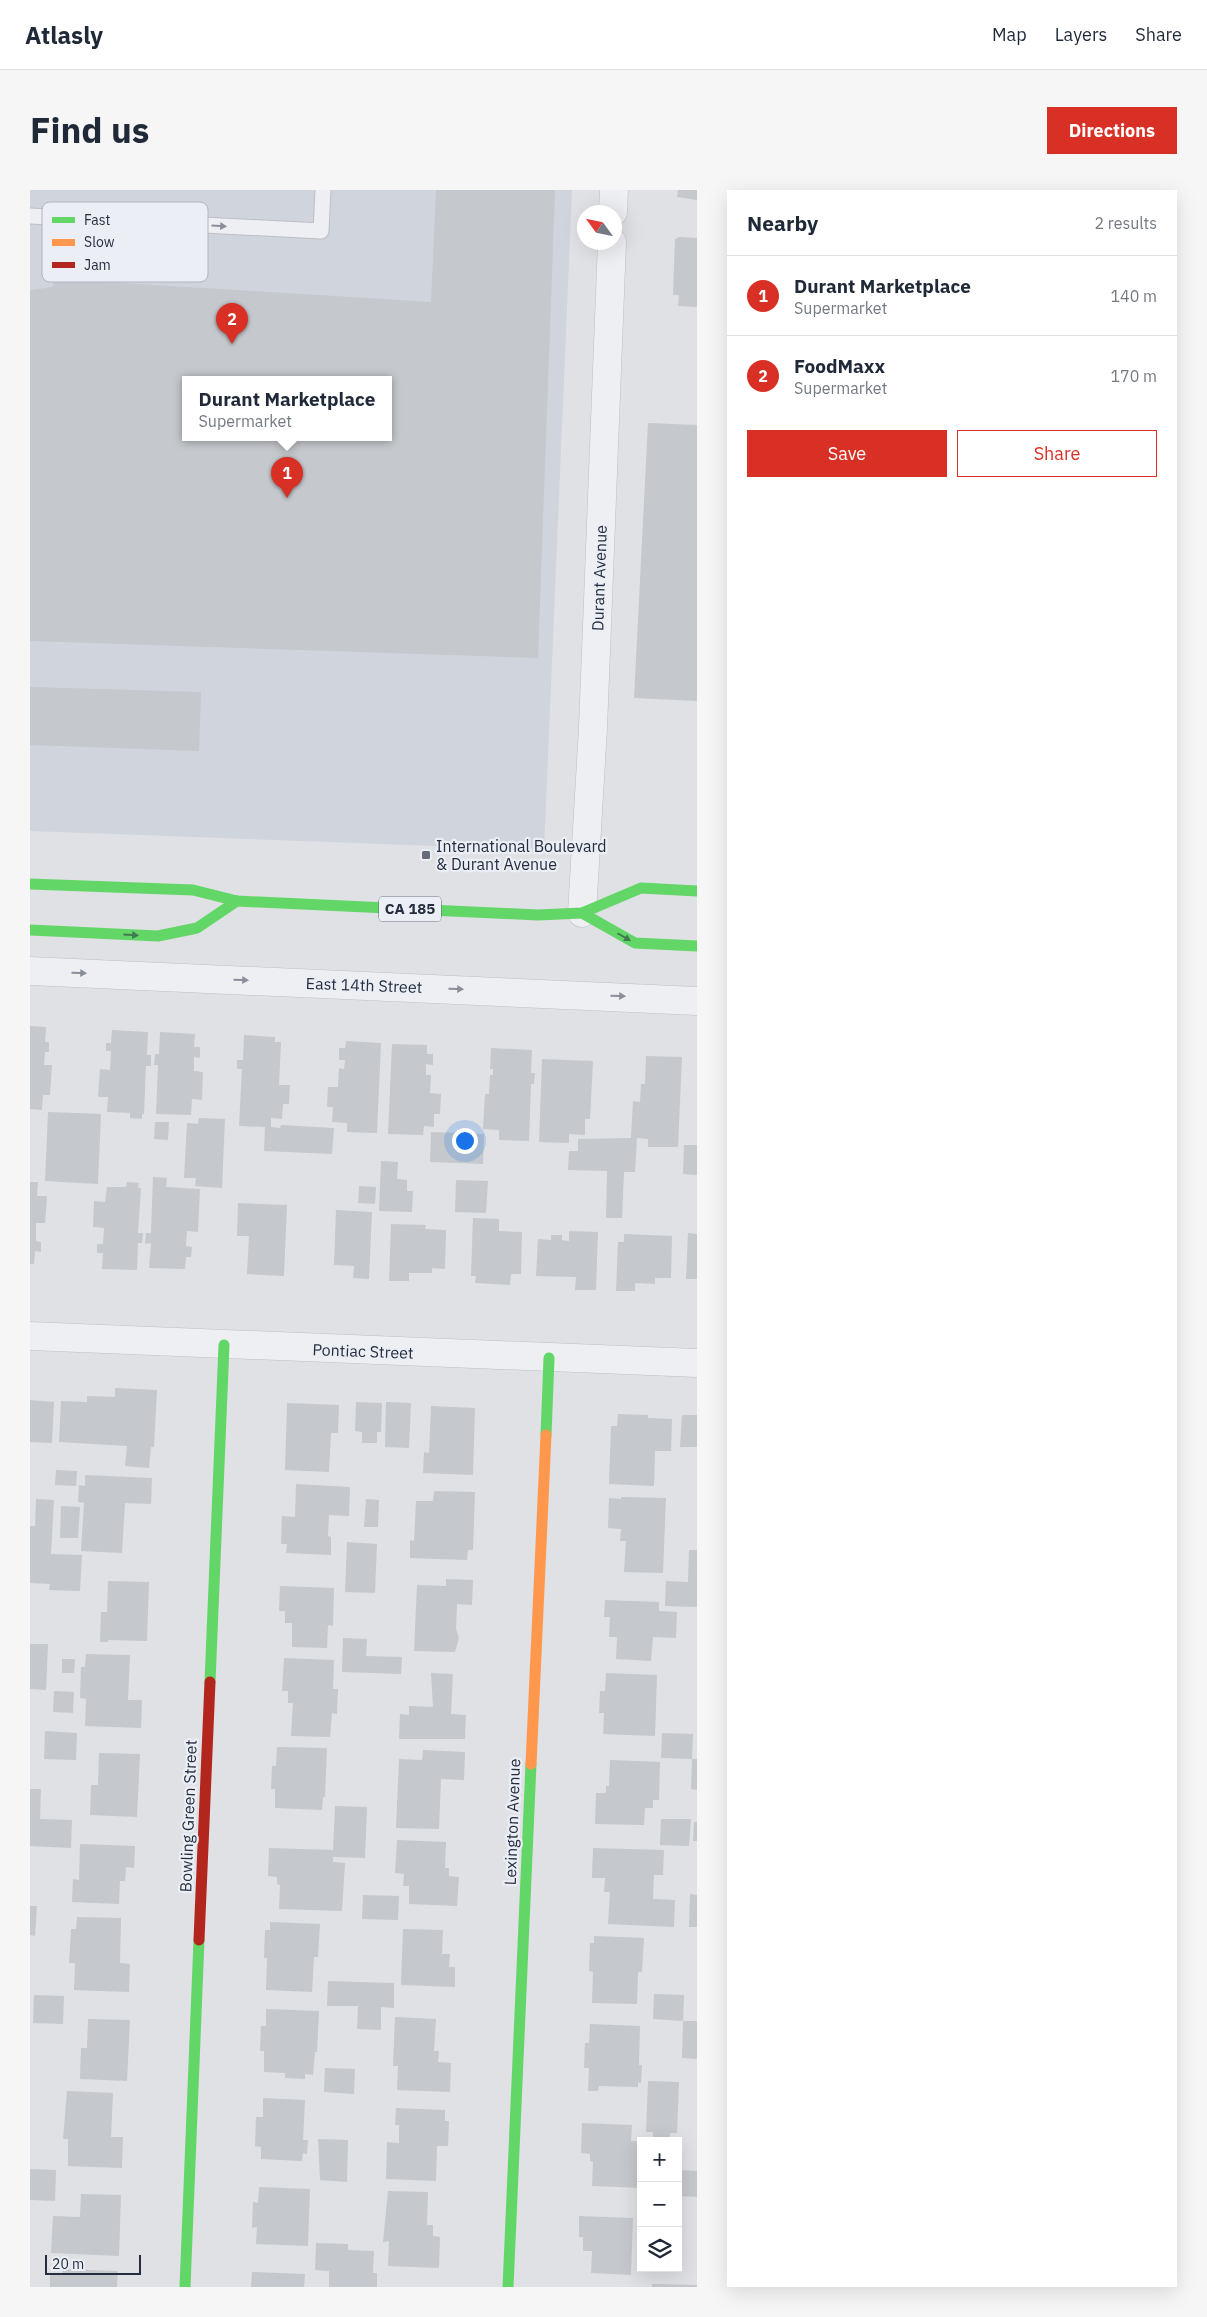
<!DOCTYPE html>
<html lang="en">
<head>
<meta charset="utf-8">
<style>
  :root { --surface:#fff; --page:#f6f6f7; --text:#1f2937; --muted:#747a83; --line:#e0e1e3; --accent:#d93025 }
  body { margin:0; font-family:"IBM Plex Sans",sans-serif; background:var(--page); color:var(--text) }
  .controls { position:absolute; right:15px; bottom:15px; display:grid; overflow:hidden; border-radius:0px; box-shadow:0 5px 20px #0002 }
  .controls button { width:45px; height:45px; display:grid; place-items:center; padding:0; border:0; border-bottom:1px solid var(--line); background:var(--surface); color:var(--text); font:25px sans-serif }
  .compass { position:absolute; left:547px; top:15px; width:45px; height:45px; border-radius:50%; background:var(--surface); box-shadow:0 5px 20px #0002; rotate:303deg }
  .scale { position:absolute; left:15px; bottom:12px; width:96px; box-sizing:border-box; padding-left:5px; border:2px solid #252d3f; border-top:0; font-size:14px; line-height:18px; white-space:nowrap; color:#252d3f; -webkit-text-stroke:4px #ebeff5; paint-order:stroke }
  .you { position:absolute; left:434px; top:950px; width:18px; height:18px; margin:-12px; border:4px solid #fff; border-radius:50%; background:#1a73e8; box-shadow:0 0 0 8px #1a73e833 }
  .badge { display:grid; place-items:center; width:32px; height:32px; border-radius:50%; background:var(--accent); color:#fff; font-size:16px; font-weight:700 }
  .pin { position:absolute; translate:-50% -41px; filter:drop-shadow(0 1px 2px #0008) }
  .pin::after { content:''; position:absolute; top:26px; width:18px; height:15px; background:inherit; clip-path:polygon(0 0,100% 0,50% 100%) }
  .popup { position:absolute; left:152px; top:186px; width:210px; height:65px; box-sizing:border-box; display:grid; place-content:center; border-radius:0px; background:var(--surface); filter:drop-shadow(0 1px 4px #0005); font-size:16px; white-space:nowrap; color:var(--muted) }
  .popup b { font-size:19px; color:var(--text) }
  .popup::after { content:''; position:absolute; left:50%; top:100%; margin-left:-10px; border:10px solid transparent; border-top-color:var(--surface) }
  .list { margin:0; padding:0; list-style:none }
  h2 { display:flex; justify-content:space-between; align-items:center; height:65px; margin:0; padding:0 20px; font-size:21px }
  h2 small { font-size:16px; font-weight:400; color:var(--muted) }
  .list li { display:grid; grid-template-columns:32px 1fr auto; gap:15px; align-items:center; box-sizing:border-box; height:80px; padding:0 20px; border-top:1px solid var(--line) }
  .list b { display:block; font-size:19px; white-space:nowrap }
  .list p { margin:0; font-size:16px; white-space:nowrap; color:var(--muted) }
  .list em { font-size:16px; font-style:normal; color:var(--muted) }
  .actions { display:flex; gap:10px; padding:15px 20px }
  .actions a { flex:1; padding:11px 0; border:1px solid var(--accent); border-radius:0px; text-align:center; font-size:18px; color:var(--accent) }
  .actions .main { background:var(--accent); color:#fff }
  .icon { flex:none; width:28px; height:28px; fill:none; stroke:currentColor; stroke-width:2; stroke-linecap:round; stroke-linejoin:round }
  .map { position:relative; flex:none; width:667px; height:2097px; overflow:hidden; border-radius:0px }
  header { display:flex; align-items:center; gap:30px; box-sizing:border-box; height:70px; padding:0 25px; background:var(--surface); border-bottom:1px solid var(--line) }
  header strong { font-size:24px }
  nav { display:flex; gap:28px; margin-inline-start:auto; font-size:18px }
  .intro { display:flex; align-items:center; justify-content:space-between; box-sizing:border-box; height:120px; padding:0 30px }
  h1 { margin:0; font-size:35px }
  .button { padding:12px 22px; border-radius:0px; background:var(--accent); color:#fff; font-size:18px; font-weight:700 }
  main { display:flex; gap:30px; padding:0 30px }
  aside { flex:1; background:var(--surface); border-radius:0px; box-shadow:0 5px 20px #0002 }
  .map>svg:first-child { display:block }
  .built { fill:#d0d4dc; fill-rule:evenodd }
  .building { fill:#c5c8cc; fill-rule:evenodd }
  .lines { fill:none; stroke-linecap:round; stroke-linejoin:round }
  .lane-casing { stroke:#bdbfc3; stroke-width:17 }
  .street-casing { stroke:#bdbfc3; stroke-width:29 }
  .lane { stroke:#eeeff2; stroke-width:15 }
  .street { stroke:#eeeff2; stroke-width:28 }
  .fast { stroke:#63d668; stroke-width:11 }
  .slow { stroke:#ff974d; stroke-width:11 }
  .jam { stroke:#b3261e; stroke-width:11 }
  .oneway { fill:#8a8e98 }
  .oneway2 { fill:#417951 }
  .poi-dot { fill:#666c79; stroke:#ebeff5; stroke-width:2 }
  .labels { text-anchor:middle; stroke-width:4.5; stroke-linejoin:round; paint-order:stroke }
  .shield { fill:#ebeff5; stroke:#606776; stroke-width:1 }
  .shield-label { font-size:15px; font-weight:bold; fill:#252d3f }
  .street-label { font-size:16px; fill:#252d3f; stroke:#ebeff5 }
  .poi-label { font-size:16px; fill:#252d3f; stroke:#ebeff5; text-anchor:start }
  .key { fill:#ebeff5; stroke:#b0b5be; stroke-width:1 }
  .key-label { font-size:14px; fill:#252d3f }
</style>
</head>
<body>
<header>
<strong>Atlasly</strong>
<nav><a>Map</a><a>Layers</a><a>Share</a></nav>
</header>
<div class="intro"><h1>Find us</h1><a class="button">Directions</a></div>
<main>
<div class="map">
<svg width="667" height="2097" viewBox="0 0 667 2097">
  <rect width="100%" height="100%" fill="#dfe1e5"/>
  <path class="built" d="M0 0H542L514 660 0 641ZM156 189H358V247H156Z"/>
  <g class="building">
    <path d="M406 0H525L508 468 0 451V100L23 97 26 51 56 53 62 79 60 91 401 112ZM156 189H358V247H156Z"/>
    <path d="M648 0H667V10L647 7Z"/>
    <path d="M649 47 667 48V117L648 116 649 105H643L645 49Z"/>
    <path d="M618 233 667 235V511L604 508Z"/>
    <path d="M0 497 171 502 169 561 0 555Z"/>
    <path d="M0 836 16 837 15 852H19V862H15L14 875H22L20 905H13L12 920 0 919Z"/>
    <path d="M82 840 118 842 117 865H121V876H116L114 924H112V929L100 928V923L77 922 78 907H68L70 879 80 880 81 861H76V853H81Z"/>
    <path d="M130 842 165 844 164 857H170V868L164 867V881L173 882 172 910 162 909 161 925 126 924 128 875H124L125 864H129Z"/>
    <path d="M214 845 245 847V852H251L249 895H260L259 914H253L252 929 241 928V937L250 938 251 935 304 938 302 964 234 961 235 937 209 936 212 879H207V870H213Z"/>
    <path d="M316 851 351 853 347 943 317 942V933L302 932 303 917H297L298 897H308L309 878 314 879 315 870H309V858H315Z"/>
    <path d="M362 854 397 855V864H403V875L396 874V885H401L400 903 411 904 410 924H404V937L394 936 393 945 358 944Z"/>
    <path d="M461 858 502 860 501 883H505L504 894H501L499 951 469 950V940L453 939 455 904H459L460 885H463V879H460Z"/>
    <path d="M616 866 652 867 648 957H618V949L607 948 605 982H594L592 1028H576L577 981 538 980 539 961H548V949L601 948 603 911 610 912 611 894H615Z"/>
    <path d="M512 869 563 871 560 929H555V945L539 944V953L509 952Z"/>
    <path d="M18 922 71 924 68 994 15 991Z"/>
    <path d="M169 928 195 929 192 998 165 996 166 988H154L157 933 168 934Z"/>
    <path d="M125 932H139L138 950 124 949Z"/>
    <path d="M401 942 454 944 453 974 400 972Z"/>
    <path d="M654 955H667V985L653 984Z"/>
    <path d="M351 971 368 972 367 989 377 990V1001H383L382 1022 349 1021Z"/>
    <path d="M123 987 137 988 136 997 170 999 168 1042 157 1041 156 1056 162 1057 161 1067H156L155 1079 119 1078 121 1053 115 1054 116 1043H121Z"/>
    <path d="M426 990 458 991 456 1023 425 1022Z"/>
    <path d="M0 992H8L7 1006H17L15 1033H6V1051L11 1052V1062L5 1061 4 1074H0Z"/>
    <path d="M97 992 109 993 108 998H111L108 1043H113L112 1053H108L107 1080 72 1079 73 1063H67V1054H73L74 1038 63 1037 64 1011 75 1012 77 997H96Z"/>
    <path d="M329 996 346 997 345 1014 328 1013Z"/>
    <path d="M208 1013 257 1015 254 1086 217 1084 219 1046H207Z"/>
    <path d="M306 1020 342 1022 339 1089 323 1088 324 1076 304 1075Z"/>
    <path d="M443 1028 469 1029V1041L492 1042 491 1084H481L480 1095 445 1093 446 1086H441Z"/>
    <path d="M361 1034 396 1035 395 1039 416 1040 415 1079 402 1078V1083H379V1091H359Z"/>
    <path d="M539 1041 568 1042 566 1100H545L546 1087 506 1086 508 1049 521 1050V1045H532V1050L539 1051Z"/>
    <path d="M658 1043 667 1044V1089H656Z"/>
    <path d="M594 1044 642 1046 641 1088H625V1094L605 1093V1101H586L588 1052H594Z"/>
    <path d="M85 1198 127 1200 124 1257H121L119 1278 95 1276 97 1256 29 1252 31 1211 57 1212V1206L85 1207Z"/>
    <path d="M0 1210 24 1212 22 1253 0 1252Z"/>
    <path d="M326 1212 352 1213 351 1242H347V1253H332V1242L325 1241Z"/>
    <path d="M356 1212 381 1213 379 1258 355 1257Z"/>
    <path d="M257 1213 309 1215 308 1243H301L299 1282 255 1280Z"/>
    <path d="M401 1216 445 1218 443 1285 393 1283 394 1262 399 1263Z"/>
    <path d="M588 1224 618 1225V1228L642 1229 641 1261H625L624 1296 579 1294 581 1236H587Z"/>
    <path d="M652 1225H667V1257H650Z"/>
    <path d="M26 1280 47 1281 46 1296 25 1295Z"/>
    <path d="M55 1285 122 1288 121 1314 95 1313 92 1363 51 1361 54 1313 48 1312 49 1295 55 1296Z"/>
    <path d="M266 1294 320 1297 319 1326 299 1325 298 1346 301 1347V1365L256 1363 257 1354H251L252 1326 265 1327Z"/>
    <path d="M404 1301 445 1302 443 1360H438L437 1370 380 1368V1350L384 1351 386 1311H403Z"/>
    <path d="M591 1307 636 1308 633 1383 594 1382 596 1351H590L591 1339 578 1338 579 1308 591 1309Z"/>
    <path d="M6 1309 24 1310 21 1364 52 1365 50 1401 19 1400 20 1394 0 1393V1336H5Z"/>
    <path d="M336 1309 349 1310 348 1337H334Z"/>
    <path d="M31 1316 50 1317 48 1348H30Z"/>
    <path d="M317 1352 347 1354 345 1403 315 1402Z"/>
    <path d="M659 1360H667V1417L635 1416 636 1391 658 1392Z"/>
    <path d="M416 1389 443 1390 442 1415 427 1414 426 1439 429 1448 425 1462 384 1461 387 1395 416 1396Z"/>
    <path d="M78 1391 119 1392 117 1451 78 1450V1452H70L71 1422H77Z"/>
    <path d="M250 1396 304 1398 303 1436 298 1435 297 1458 262 1457V1433H255V1421H249Z"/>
    <path d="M575 1410 629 1412V1421L647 1422 646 1448 623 1447 621 1471 586 1469 587 1447H579L580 1427H574Z"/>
    <path d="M313 1448 337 1449 336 1466 372 1467 371 1484 312 1482Z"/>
    <path d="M0 1454H18L16 1500 0 1499Z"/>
    <path d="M56 1464 100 1465 98 1510H112L111 1538 55 1536 56 1509 50 1508 51 1477H55Z"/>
    <path d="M254 1468 304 1470 303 1499H308L307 1524 302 1523 300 1547 261 1546 263 1513H258V1501H252Z"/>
    <path d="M32 1469H45L44 1483H32Z"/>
    <path d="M401 1483 423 1484 421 1524 436 1525 435 1549H369L370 1524 379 1525V1516L403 1517Z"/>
    <path d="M576 1483 627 1485 625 1546 573 1544 574 1523H569L570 1501H575Z"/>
    <path d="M24 1501 44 1502 43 1523 23 1522Z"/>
    <path d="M15 1541 47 1543 46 1570 14 1569Z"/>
    <path d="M632 1543 663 1544 662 1569 631 1568Z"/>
    <path d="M247 1557 297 1558 295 1607H293L292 1620 245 1618V1599H241L242 1576H246Z"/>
    <path d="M393 1560 435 1562 434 1590 411 1589 409 1639 366 1638 369 1569 392 1570Z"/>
    <path d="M69 1563 110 1564 107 1627 60 1625 61 1595H68Z"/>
    <path d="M662 1569H667V1600L661 1599Z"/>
    <path d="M580 1570 630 1572 629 1610H623V1618H615L614 1635 565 1634 566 1603H576V1596H579Z"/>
    <path d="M0 1599H11L10 1629 42 1630 41 1658 0 1656Z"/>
    <path d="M305 1616 337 1617 335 1668 303 1667V1672L315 1673 312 1721 249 1719 250 1695 247 1694V1687L238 1686 239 1658 303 1660Z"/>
    <path d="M631 1629H661L659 1656 630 1655Z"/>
    <path d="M664 1632H667V1651H663Z"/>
    <path d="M367 1650 416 1652 415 1678H419V1686L429 1687 427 1716 379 1714V1696H373L374 1684 365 1683Z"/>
    <path d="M50 1654 105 1656 104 1678 96 1677 95 1691H90L89 1714 42 1712 43 1689 49 1690Z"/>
    <path d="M563 1658 634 1660 633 1685H624L623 1709 645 1710 644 1737 578 1734 580 1702H574L575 1688H562Z"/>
    <path d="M660 1704 667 1705V1737H659Z"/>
    <path d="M333 1705 369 1706 368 1730 332 1729Z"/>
    <path d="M0 1716H7L5 1746 0 1745Z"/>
    <path d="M47 1727 91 1728 90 1773 100 1774 99 1802 44 1800 45 1773H39L41 1739H46Z"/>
    <path d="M240 1732 290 1734 288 1767H284L282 1802 236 1800 237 1768H234L235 1740H240Z"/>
    <path d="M373 1739 413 1740 412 1764H420L419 1777H425V1797L371 1795Z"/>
    <path d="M564 1746 614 1748 612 1782H608L607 1814 562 1813 563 1782 559 1781 560 1753H564Z"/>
    <path d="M298 1791 364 1793V1818L351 1817V1840L327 1839 328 1816H297Z"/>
    <path d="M624 1804 654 1805 653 1831 623 1829Z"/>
    <path d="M4 1805 34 1806 33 1834 3 1833Z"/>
    <path d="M236 1819 289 1821 287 1862H285L283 1885 275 1884V1889L255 1888V1883L234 1882V1861H230L231 1836H236Z"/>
    <path d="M365 1827 406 1829 404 1861H409L408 1872 421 1873 420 1902 367 1900 368 1876H363Z"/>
    <path d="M58 1829 100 1830 97 1891 50 1889 51 1858H57Z"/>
    <path d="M653 1831H667V1869L652 1868Z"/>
    <path d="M560 1834 610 1836 609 1875H612L611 1893 608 1892V1897L569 1896 568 1901H558L559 1878H554L555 1853H559Z"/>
    <path d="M295 1878 325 1879 324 1904 294 1902Z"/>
    <path d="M618 1891 649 1892 647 1943H640V1951H623V1942H616Z"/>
    <path d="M37 1901 83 1903 81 1947H93L92 1978 38 1976V1949H33Z"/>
    <path d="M233 1908 275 1910 273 1950H278L277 1964 273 1963 272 1971 231 1969V1957L225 1956 226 1927H233Z"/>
    <path d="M366 1918 415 1920V1931H419L418 1956H407L406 1991 356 1989 357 1952 369 1953V1935H365Z"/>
    <path d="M552 1933 602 1935 601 1951H611V1998L562 1996 563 1972 560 1971V1964L551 1963Z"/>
    <path d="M288 1949 318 1950 317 1992 290 1990Z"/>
    <path d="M0 1979 26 1980 25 2011 0 2010Z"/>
    <path d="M648 1980 667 1981V2007L648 2006Z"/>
    <path d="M229 1997 280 1999 278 2056 226 2054 227 2037 222 2038 223 2012 228 2013Z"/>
    <path d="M358 2001 398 2002 397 2035H403V2046L410 2047 409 2078 358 2076 359 2051 353 2052Z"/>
    <path d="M51 2004 91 2005 89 2066 21 2063 23 2026 50 2027Z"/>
    <rect x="609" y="2015" width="2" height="14"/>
    <path d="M549 2026 603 2028 601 2085 561 2083 562 2061H553V2047H549Z"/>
    <path d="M286 2053 318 2054V2060L344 2061 343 2083H347V2097H299V2081L285 2080Z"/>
    <path d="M33 2079 88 2081 87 2097H20V2083H33Z"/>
    <path d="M222 2082 275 2084 274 2097H221Z"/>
    <path d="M622 2094 667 2095V2097H622Z"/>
  </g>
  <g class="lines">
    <defs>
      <path id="lane" d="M0 26 291 41 293 0"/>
      <g id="street">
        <path d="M583 22 584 0"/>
        <path d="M552 723 563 538 582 52"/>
        <path d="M0 781 667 811"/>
        <path d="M0 1146 667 1173"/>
      </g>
    </defs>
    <use href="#lane" class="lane-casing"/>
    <use href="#street" class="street-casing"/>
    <use href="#lane" class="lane"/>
    <use href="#street" class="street"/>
    <g class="fast">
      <path d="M0 694 163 700 207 711 508 725 552 723 611 698 667 701"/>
      <path d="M552 723 605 753 667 756"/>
      <path d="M0 740 128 746 167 738 207 711"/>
      <path d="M516 1245 519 1168"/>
      <path d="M180 1492 194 1155"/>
      <path d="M155 2097 169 1750"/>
      <path d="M478 2097 501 1574"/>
    </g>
    <path class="slow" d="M501 1574 516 1245"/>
    <path class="jam" d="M169 1750 180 1492"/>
  </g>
  <defs><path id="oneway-solid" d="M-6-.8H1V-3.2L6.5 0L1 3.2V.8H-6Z" transform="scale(1.25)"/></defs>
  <g class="oneway">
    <use href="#oneway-solid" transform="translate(189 36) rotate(3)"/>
    <use href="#oneway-solid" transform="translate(49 783) rotate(2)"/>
    <use href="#oneway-solid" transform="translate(211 790) rotate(2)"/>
    <use href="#oneway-solid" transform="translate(426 799) rotate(2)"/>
    <use href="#oneway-solid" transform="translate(588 806) rotate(2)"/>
  </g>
  <g class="oneway2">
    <use href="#oneway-solid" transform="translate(101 745) rotate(3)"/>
    <use href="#oneway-solid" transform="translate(594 747) rotate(30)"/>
  </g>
  <rect class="poi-dot" x="391" y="660" width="10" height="10" rx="2.5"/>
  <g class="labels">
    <rect class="shield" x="349" y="706.5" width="62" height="25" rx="4"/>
    <g class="shield-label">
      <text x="380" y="724">CA 185</text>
    </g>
    <g class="street-label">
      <text transform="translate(569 388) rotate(-88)" y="6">Durant Avenue</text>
      <text transform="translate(334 795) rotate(2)" y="6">East 14th Street</text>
      <text transform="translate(333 1161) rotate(2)" y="6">Pontiac Street</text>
      <text transform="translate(158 1626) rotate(-88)" y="6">Bowling Green Street</text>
      <text transform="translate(482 1632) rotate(-88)" y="6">Lexington Avenue</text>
    </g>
    <g class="poi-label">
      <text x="406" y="662">International Boulevard<tspan x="406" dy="18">&amp; Durant Avenue</tspan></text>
    </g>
  </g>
  <rect x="12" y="12" width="166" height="80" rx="8" class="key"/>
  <rect x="22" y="27" width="23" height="6" fill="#63d668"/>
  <rect x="22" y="49" width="23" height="7" fill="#ff974d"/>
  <rect x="22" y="72" width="23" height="6" fill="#b3261e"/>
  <g class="key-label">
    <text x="54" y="35">Fast</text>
    <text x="54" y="57">Slow</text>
    <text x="54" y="80">Jam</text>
  </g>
</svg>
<div class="controls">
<button>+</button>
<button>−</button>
<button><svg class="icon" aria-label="layers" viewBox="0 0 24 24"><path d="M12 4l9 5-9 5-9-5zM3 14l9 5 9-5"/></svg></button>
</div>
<svg class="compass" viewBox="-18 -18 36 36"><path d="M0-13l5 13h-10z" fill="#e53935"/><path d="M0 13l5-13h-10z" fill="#747a83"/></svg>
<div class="scale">20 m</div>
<div class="you"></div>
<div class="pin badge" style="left:257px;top:308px">1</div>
<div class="popup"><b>Durant Marketplace</b>Supermarket</div>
<div class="pin badge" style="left:202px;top:154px">2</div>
</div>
<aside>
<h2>Nearby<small>2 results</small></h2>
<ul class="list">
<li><span class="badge">1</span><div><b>Durant Marketplace</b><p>Supermarket</p></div><em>140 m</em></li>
<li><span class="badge">2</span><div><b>FoodMaxx</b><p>Supermarket</p></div><em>170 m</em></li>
</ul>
<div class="actions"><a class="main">Save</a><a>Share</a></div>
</aside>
</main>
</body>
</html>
